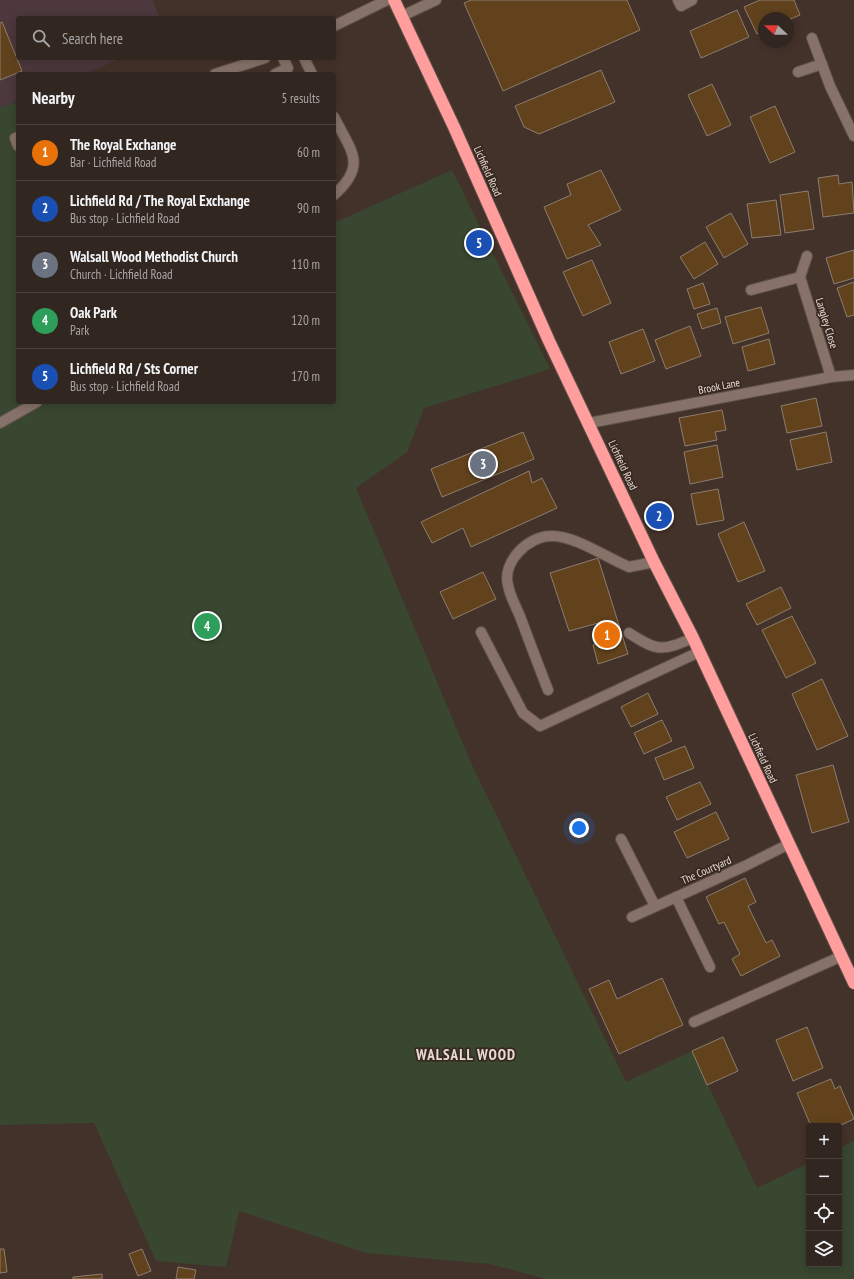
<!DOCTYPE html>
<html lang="en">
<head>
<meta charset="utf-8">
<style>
  :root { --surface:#322620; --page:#3a2e29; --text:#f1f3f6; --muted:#a8a5a5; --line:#4d433e; --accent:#bca0f2 }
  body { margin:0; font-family:"PT Sans Narrow",sans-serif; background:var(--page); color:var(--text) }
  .controls { position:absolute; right:12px; bottom:12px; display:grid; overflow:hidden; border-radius:4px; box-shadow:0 2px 10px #0003 }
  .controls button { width:36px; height:36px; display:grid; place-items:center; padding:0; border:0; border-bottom:1px solid var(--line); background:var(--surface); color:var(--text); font:20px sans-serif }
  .compass { position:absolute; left:758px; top:12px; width:36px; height:36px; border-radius:50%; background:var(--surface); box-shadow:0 2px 10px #0003; rotate:292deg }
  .you { position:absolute; left:579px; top:828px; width:14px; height:14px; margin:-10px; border:3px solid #fff; border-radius:50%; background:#1a73e8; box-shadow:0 0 0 6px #1a73e833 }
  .badge { display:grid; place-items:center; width:26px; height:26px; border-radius:50%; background:var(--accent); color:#fff; font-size:13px; font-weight:700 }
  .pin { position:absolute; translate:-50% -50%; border:2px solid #fff; box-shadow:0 1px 4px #0006 }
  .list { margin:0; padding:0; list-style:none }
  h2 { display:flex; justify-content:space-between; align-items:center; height:52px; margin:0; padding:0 16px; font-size:17px }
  h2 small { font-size:13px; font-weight:400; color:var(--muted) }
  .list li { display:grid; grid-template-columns:26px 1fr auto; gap:12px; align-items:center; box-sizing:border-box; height:56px; padding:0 16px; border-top:1px solid var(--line) }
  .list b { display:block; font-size:15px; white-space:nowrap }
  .list p { margin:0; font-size:13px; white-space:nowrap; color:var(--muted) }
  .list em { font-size:13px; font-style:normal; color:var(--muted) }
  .icon { flex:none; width:22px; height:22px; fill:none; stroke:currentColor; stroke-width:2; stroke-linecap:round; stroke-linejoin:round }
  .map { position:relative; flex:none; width:854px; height:1279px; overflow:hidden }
  .search { position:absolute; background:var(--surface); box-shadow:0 2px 10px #0003; left:16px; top:16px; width:320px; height:44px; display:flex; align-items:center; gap:10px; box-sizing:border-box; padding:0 14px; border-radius:4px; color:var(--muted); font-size:15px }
  .panel { position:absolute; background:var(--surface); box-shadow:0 2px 10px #0003; left:16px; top:72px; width:320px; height:332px; border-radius:4px }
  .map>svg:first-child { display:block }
  .education { fill:#4c383d }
  .green { fill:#394730 }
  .building { fill:#61421d; stroke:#8c7d6e }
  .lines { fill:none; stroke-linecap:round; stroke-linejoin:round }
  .minor-casing { stroke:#5e5049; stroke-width:12 }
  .highway-casing { stroke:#5e5049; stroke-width:14 }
  .minor { stroke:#867269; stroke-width:10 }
  .highway { stroke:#ff9e9c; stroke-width:12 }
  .labels { text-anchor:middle; stroke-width:3.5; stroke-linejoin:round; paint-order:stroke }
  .street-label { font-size:11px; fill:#e7dbd6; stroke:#382820 }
  .district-label { font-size:15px; font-weight:bold; letter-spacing:1px; fill:#e7dbd6; stroke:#382820 }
</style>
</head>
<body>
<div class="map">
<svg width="854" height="1279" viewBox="0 0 854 1279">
  <rect width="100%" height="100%" fill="#43322a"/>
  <path class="education" d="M0 0H152L160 18H18V58H123L83 74H18V100L0 108Z"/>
  <path class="green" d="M14 102 18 110V402H334V223L452 170 550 369 424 408 407 452 356 488 471 763 626 1082 692 1051 757 1188 809 1163V1264H839V1148L854 1141V1279H546L490 1264 366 1253 239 1211 226 1267 156 1261 94 1123 0 1125V108Z"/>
  <g class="building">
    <path d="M471 0H627L640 30 503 91 464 3Z"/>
    <path d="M760 0H794L800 15 788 20V18H764V31L757 34 744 7Z"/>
    <path d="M737 10 749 37 701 58 690 31Z"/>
    <path d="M2 22 22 71 0 80V23Z"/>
    <path d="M601 70 615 102 539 134 524 127 515 106Z"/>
    <path d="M712 84 731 125 707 136 688 95Z"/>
    <path d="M775 106 795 152 770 163 750 117Z"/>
    <path d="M601 170 621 210 588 225 601 245 567 259 544 207 571 195 567 184Z"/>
    <path d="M838 175 839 184 852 182 854 213 823 217 818 178Z"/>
    <path d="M808 191 814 229 785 233 780 195Z"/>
    <path d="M776 200 781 235 752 238 747 204Z"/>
    <path d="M731 213 748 244 724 258 706 227Z"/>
    <path d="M705 242 718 264 694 279 680 257Z"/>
    <path d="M854 250V278L834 284 826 258Z"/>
    <path d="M592 260 611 303 583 316 563 272Z"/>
    <path d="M854 282V315L847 317 837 288Z"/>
    <path d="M703 283 710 304 694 309 687 289Z"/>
    <path d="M761 307 769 333 733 344 725 317Z"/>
    <path d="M717 308 721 323 702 329 697 314Z"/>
    <path d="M690 326 701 356 666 369 655 340Z"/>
    <path d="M643 329 655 361 621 374 609 342Z"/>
    <path d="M769 339 775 364 748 371 742 347Z"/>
    <path d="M816 398 822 426 787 433 781 406Z"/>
    <path d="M722 410 726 430 715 432 717 440 685 446 679 418Z"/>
    <path d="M523 432 534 459 442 497 431 469Z"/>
    <path d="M826 432 832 462 797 470 790 440Z"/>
    <path d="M717 445 723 477 690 484 684 452Z"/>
    <path d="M529 471 532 483 542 478 557 508 471 547 463 528 432 543 421 522Z"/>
    <path d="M718 489 724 520 697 525 691 494Z"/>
    <path d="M744 522 765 571 738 582 718 534Z"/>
    <path d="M598 558 628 654 598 664 593 645 607 642 602 622 569 631 550 573Z"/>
    <path d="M483 572 496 599 453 619 440 592Z"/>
    <path d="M781 587 791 608 757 625 746 604Z"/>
    <path d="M792 616 816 663 786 678 762 630Z"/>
    <path d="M822 679 848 736 817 750 792 694Z"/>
    <path d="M648 693 658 714 631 727 621 707Z"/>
    <path d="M662 720 672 741 644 754 634 733Z"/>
    <path d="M685 746 694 768 664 780 655 758Z"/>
    <path d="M833 765 849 822 812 833 796 775Z"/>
    <path d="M700 782 711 804 677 820 666 797Z"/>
    <path d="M716 812 729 839 687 858 674 832Z"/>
    <path d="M745 878 756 902 748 906 766 943 772 940 780 956 741 976 732 959 740 954 724 922 719 924 706 897Z"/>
    <path d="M662 978 683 1025 619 1054 589 989 609 980 617 999Z"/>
    <path d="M807 1027 823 1068 793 1081 776 1040Z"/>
    <path d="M723 1037 738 1071 707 1085 692 1051Z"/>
    <path d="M831 1079 835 1089 840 1086 854 1119 839 1126H811L797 1093Z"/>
    <path d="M0 1249H4L7 1272 0 1273Z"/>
    <path d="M142 1249 151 1271 138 1276 129 1254Z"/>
    <path d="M178 1267 196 1270 194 1279H176Z"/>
    <path d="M102 1274V1279H73V1277Z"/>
  </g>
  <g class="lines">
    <defs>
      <g id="minor">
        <path d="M678 0 681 6 692 0"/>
        <path d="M402 16 436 0"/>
        <path d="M334 26 387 0"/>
        <path d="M812 38 830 86 854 136"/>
        <path d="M304 58 312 74"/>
        <path d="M798 72 822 64"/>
        <path d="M215 74 265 58"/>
        <path d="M275 74 288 68 283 58"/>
        <path d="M334 117C351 151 368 165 334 195"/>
        <path d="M18 137 15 138 18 146"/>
        <path d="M807 256 800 277 831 377"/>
        <path d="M751 290 800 277"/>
        <path d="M0 423 37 402"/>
        <path d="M589 423 831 377 854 375"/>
        <path d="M481 632 523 713 540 726 699 652"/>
        <path d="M629 633C658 652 662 651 693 638"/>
        <path d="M548 690C539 667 530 643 521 619 517 608 510 597 508 585 502 562 528 536 551 536 574 535 607 558 629 567L654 562"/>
        <path d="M621 839 655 906"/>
        <path d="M676 897 710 967"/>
        <path d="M632 917 745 866 789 844"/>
        <path d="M694 1022 842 956"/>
      </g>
      <path id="highway" d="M394 0 454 127 549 341 654 562 693 638 854 983"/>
    </defs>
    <use href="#minor" class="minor-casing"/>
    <use href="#highway" class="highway-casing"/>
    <use href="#minor" class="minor"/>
    <use href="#highway" class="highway"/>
  </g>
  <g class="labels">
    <g class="street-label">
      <text transform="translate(488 171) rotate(66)" y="4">Lichfield Road</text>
      <text transform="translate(827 323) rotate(73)" y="4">Langley Close</text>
      <text transform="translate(719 386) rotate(-11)" y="4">Brook Lane</text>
      <text transform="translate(623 465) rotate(65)" y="4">Lichfield Road</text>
      <text transform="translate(763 758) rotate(65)" y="4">Lichfield Road</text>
      <text transform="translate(706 870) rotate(-24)" y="4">The Courtyard</text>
    </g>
    <g class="district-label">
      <text x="466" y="1060">WALSALL WOOD</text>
    </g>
  </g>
</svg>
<div class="controls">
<button>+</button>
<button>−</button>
<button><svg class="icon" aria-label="locate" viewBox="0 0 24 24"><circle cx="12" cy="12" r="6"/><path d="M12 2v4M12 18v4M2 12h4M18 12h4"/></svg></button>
<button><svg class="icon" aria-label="layers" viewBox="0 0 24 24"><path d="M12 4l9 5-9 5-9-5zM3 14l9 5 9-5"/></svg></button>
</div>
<svg class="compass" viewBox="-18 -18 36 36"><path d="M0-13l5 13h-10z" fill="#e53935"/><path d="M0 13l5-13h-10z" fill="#a8a5a5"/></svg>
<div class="you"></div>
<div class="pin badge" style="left:607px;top:635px;background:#e8710a">1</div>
<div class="pin badge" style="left:659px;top:516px;background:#1a4fb4">2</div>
<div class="pin badge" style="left:483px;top:464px;background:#6b7280">3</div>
<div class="pin badge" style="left:207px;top:626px;background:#2e9e5b">4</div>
<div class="pin badge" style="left:479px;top:243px;background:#1a4fb4">5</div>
<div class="search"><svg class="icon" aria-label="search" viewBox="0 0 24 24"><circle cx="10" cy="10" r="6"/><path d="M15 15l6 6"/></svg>Search here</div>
<section class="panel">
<h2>Nearby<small>5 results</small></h2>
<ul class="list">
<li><span class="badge" style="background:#e8710a">1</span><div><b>The Royal Exchange</b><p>Bar · Lichfield Road</p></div><em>60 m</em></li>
<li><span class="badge" style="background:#1a4fb4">2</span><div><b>Lichfield Rd / The Royal Exchange</b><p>Bus stop · Lichfield Road</p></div><em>90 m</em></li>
<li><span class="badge" style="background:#6b7280">3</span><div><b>Walsall Wood Methodist Church</b><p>Church · Lichfield Road</p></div><em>110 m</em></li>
<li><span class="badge" style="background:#2e9e5b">4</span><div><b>Oak Park</b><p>Park</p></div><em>120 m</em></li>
<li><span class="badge" style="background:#1a4fb4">5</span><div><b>Lichfield Rd / Sts Corner</b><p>Bus stop · Lichfield Road</p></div><em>170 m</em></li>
</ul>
</section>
</div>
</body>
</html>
